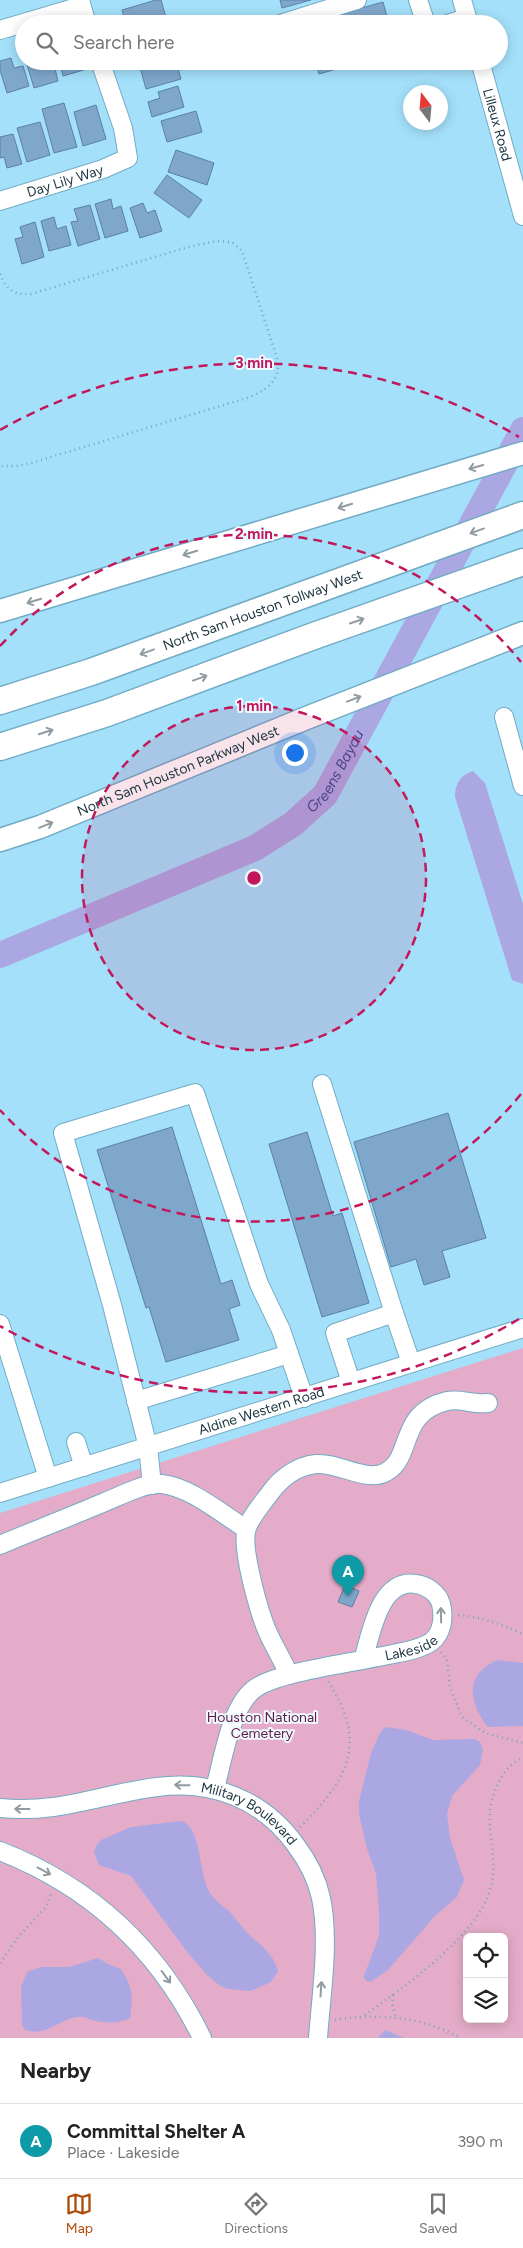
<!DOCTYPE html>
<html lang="en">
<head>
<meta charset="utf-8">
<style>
  :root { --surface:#fff; --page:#f6f6f6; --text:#222; --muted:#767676; --line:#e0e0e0; --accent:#ae4d0a }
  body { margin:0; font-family:Figtree,sans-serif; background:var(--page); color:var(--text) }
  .controls { position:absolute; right:15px; bottom:15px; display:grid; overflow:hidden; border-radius:8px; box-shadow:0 2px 12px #0003 }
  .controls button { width:45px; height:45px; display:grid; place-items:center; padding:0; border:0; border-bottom:1px solid var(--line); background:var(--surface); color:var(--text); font:25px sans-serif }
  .compass { position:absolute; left:403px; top:85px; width:45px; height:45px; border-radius:50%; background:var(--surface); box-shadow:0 2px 12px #0003; rotate:344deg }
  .you { position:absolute; left:294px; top:752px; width:18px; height:18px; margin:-12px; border:4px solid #fff; border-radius:50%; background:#1a73e8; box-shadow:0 0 0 8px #1a73e833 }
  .badge { display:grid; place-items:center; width:32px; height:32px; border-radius:50%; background:var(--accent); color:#fff; font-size:16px; font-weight:700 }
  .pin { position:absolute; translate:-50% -41px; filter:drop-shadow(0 1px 2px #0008) }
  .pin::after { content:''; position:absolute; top:26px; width:18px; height:15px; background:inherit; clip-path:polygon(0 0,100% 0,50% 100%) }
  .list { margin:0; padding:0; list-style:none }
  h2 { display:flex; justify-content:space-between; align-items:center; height:65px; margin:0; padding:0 20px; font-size:21px }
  h2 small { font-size:16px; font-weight:400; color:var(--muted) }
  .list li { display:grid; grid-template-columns:32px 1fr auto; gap:15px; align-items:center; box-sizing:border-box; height:75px; padding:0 20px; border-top:1px solid var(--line) }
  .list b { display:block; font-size:19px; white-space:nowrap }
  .list p { margin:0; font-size:16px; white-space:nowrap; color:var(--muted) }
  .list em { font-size:16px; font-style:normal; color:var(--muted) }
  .icon { flex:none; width:28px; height:28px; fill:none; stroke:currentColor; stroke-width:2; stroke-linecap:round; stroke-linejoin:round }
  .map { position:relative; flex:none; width:523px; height:2038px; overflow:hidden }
  .search { position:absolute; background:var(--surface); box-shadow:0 2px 12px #0003; left:15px; right:15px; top:15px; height:55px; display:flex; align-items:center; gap:12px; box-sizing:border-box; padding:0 18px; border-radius:28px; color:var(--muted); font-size:19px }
  .sheet { height:140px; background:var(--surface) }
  nav { display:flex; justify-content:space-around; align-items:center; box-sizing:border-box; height:70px; border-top:1px solid var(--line); background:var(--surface); font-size:14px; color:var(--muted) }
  nav a { display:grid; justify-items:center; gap:2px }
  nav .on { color:var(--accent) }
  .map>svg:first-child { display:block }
  .green { fill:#e4acc8; fill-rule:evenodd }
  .water { fill:#aba7e2 }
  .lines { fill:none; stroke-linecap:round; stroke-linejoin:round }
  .river { stroke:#aba7e2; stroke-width:26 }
  .building { fill:#7fa7cc; stroke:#5a81a5 }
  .minor-casing { stroke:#72abc4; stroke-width:20 }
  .major-casing { stroke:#72abc4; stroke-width:25 }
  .highway-casing { stroke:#72abc4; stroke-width:29 }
  .path { stroke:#76a5ba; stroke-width:2.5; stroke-dasharray:1 4; stroke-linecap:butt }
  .minor { stroke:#fff; stroke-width:18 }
  .major { stroke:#fff; stroke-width:22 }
  .highway { stroke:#fff; stroke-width:26 }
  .oneway { stroke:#909ca1 }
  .ring { fill:none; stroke:#c2185b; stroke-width:2.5; stroke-dasharray:9 6 }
  .labels { text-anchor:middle; stroke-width:4; stroke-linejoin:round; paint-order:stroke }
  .street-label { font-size:14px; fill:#203843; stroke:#edf9fe }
  .park-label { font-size:14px; fill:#601944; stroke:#edf9fe }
  .water-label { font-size:15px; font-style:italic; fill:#4e448a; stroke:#edf9fe }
  .centre { fill:#c2185b; stroke:#edf9fe; stroke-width:2.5 }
  .ring-label { font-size:15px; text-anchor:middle; font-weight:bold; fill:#c2185b; stroke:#edf9fe; stroke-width:4; stroke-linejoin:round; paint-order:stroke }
</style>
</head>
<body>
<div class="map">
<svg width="523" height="2038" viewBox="0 0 523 2038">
  <rect width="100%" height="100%" fill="#a4e0fa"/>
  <path class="green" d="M523 1348V2038H0V1513ZM467 1937H504V2019H467Z"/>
  <g class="water">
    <path d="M473 771 485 783 523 904V984L512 980 455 797C455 784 460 775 473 771Z"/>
    <path d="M497 1660 523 1663V1726L488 1727C484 1723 482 1719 479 1714 467 1689 472 1672 497 1660Z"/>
    <path d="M386 1727 406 1730 433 1740 475 1739 480 1742 483 1749 480 1765 452 1796 447 1814 450 1838 464 1880 457 1897 435 1916 387 1971 370 1982 365 1980 364 1976 379 1936V1911L376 1873 367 1849 359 1814V1801L371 1753 381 1731Z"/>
    <path d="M181 1821C202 1826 198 1875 210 1893 216 1901 223 1906 230 1912 238 1921 244 1931 253 1938 264 1948 275 1957 278 1971L271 1982 251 1991 227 1989 219 1985 207 1975 188 1953 131 1876 99 1865 94 1852 96 1846 101 1840 131 1827Z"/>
    <path d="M98 1958 108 1964 121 1969C133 1988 133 1996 130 2018 119 2024 103 2023 91 2020 90 2020 85 2017 84 2017 62 2014 50 2038 25 2030L22 2025 21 1987 27 1972 41 1967H69Z"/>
    <path d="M385 2030 404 2038H378Z"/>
  </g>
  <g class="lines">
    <path class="river" id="s1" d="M0 955 255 848 293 824 325 795 523 430"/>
  </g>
  <g class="building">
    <path d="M156 0H161L167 21 158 24H126L122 10Z"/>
    <path d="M280 0H311L282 8Z"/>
    <path d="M383 2 389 24H339L337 15Z"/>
    <path d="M11 58 14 68 23 66 29 86 7 93 0 70V61Z"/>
    <path d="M26 61H53L58 81 34 88Z"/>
    <path d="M59 61H84L87 69 63 76Z"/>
    <path d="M159 61H176L181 79 146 89 140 67Z"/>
    <path d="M315 61H361V62L319 74Z"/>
    <path d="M178 86 184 107 152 117 148 102 160 98 158 92Z"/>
    <path d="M64 103 77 147 54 153 42 109Z"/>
    <path d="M96 105 106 139 83 146 74 112Z"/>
    <path d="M196 111 202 132 167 142 161 121Z"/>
    <path d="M40 122 50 155 27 162 17 128Z"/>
    <path d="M13 134 22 164 7 168 4 157 0 158V137Z"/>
    <path d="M176 150 214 163 207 185 168 172Z"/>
    <path d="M167 175 202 200 189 218 154 193Z"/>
    <path d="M111 199 113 209 121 206 128 231 105 238 95 204Z"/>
    <path d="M143 203 147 213 155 210 162 231 140 238 130 208Z"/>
    <path d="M90 205 100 239 78 246 71 222 78 221 74 209Z"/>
    <path d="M54 217 57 229 66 226 71 245 49 251 41 221Z"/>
    <path d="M35 222 44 257 22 264 15 239 23 237 20 227Z"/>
    <path d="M448 1113 486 1238 442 1251 450 1277 424 1285 416 1259 391 1267 354 1142Z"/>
    <path d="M172 1127 221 1284 232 1280 240 1305 229 1309 239 1340 166 1362 149 1307 146 1308 97 1150Z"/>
    <path d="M307 1132 333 1216 342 1213 369 1303 322 1317 269 1144Z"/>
    <path d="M345 1585 359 1591 352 1607 338 1602Z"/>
  </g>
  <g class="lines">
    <defs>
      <g id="minor">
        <path d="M80 0 87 24"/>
        <path d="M418 0 426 24"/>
        <path d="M462 0 469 24"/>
        <path d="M280 24 357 0"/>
        <path d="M447 24 467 18"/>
        <path d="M0 30 81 6"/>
        <path id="s2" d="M480 61 523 216"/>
        <path id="s3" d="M0 201 103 169 128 158 123 128 100 61"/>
        <path d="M504 717 523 786"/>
        <path d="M322 1084 394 1313"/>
        <path d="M0 1324 48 1478"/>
        <path d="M351 1382 335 1333 394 1313 411 1363"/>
        <path d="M136 1401 289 1354"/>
        <path d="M76 1442 84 1467"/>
        <path d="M152 1485 148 1447 112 1305 63 1133 195 1093 259 1284 281 1330 304 1398"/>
        <path id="s4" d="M0 1493 523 1328"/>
        <path d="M0 1545C33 1531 67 1518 100 1504 116 1498 145 1482 162 1484 190 1487 222 1514 246 1529"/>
        <path d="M289 1675C283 1661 275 1648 269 1635 260 1616 240 1547 247 1528 251 1516 262 1504 270 1493 281 1478 297 1466 316 1464 338 1462 367 1483 386 1472 414 1457 397 1413 447 1401 460 1398 474 1405 488 1403"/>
        <path id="s5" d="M215 1788C223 1760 230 1709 253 1690 274 1672 357 1662 388 1655 402 1652 419 1650 431 1642 443 1633 444 1616 441 1604 438 1593 426 1585 416 1584 379 1578 371 1635 363 1660"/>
        <path id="s6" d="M0 1808C59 1814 101 1794 157 1787 212 1780 262 1799 295 1844 307 1860 317 1879 321 1898 330 1940 321 1996 318 2038"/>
        <path d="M0 1851C92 1887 159 1950 202 2038"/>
      </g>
      <g id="major">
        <path d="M0 611 523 453"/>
        <path id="s7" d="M0 840 40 827 309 717 523 633"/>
      </g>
      <g id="highway">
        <path id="s8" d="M0 701 91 672 523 515"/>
        <path d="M0 747 107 713 311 637 523 562"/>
      </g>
    </defs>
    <use href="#minor" class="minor-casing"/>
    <use href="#major" class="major-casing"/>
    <use href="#highway" class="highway-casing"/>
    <g class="path">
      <path d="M0 274C7 290 13 295 31 294L188 247 216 241 232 242 242 251 278 361C280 382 265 391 247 398L31 463 16 466H0"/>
      <path d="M458 1615C482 1617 501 1624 523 1634"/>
      <path d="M441 1652 447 1660 450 1687 462 1717 485 1733 523 1743"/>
      <path d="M300 1827C349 1778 368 1744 328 1681"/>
      <path d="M0 1963 19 1936 46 1907 51 1894"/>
      <path d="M393 1995 392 2004 396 2018"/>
      <path d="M365 2015C403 1988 477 1936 490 1890 502 1851 476 1821 501 1778 506 1769 513 1762 523 1758"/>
      <path d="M335 2020C378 2013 421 2016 460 2038"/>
    </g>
    <use href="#minor" class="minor"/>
    <use href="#major" class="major"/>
    <use href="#highway" class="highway"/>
  </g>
  <defs><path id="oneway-shaft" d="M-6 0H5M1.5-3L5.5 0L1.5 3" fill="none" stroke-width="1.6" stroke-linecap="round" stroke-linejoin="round" transform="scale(1.25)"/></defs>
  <g class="oneway">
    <use href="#oneway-shaft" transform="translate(476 467) rotate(164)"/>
    <use href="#oneway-shaft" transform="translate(345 506) rotate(163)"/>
    <use href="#oneway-shaft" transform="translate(477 531) rotate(160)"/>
    <use href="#oneway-shaft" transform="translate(190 553) rotate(163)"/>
    <use href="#oneway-shaft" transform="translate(34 601) rotate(163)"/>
    <use href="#oneway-shaft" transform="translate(357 621) rotate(-19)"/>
    <use href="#oneway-shaft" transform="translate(147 652) rotate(160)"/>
    <use href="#oneway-shaft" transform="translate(200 678) rotate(-20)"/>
    <use href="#oneway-shaft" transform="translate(354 699) rotate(-21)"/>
    <use href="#oneway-shaft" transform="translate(46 732) rotate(-18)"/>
    <use href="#oneway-shaft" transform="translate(46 825) rotate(-22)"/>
    <use href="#oneway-shaft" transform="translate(441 1615) rotate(-91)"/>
    <use href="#oneway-shaft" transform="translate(182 1785) rotate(-179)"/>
    <use href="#oneway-shaft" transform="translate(22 1809) rotate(180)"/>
    <use href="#oneway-shaft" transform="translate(44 1871) rotate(28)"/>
    <use href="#oneway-shaft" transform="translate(166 1977) rotate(54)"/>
    <use href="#oneway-shaft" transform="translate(321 1989) rotate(-86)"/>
  </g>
  <circle cx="254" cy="878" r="172" fill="#c2185b" fill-opacity=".12"/>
  <g class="ring">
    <circle cx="254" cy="878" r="172"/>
    <path d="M521 1094A344 344 0 0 1 0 1110M0 646A344 344 0 0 1 521 662"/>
    <path d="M519 1319A515 515 0 0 1 0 1326M0 430A515 515 0 0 1 519 437"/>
  </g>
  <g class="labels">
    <g class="street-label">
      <text dy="5" stroke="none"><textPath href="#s2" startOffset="66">Lilleux Road</textPath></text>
      <text dy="5" stroke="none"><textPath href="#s3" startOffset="68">Day Lily Way</textPath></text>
      <text dy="5" stroke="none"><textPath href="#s8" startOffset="278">North Sam Houston Tollway West</textPath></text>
      <text dy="5" stroke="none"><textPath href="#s7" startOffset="191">North Sam Houston Parkway West</textPath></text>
      <text dy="5" stroke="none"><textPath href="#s4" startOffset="274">Aldine Western Road</textPath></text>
      <text dy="5" stroke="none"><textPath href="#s5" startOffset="271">Lakeside</textPath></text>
      <text dy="5" stroke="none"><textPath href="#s6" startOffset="259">Military Boulevard</textPath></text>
    </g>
    <g class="park-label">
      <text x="262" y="1722">Houston National<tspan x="262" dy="16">Cemetery</tspan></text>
    </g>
    <g class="water-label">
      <text dy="5" stroke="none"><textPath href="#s1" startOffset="390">Greens Bayou</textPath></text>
    </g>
  </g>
  <circle cx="254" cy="878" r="8" class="centre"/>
  <g class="ring-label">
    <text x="254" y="368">3 min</text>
    <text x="254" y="539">2 min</text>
    <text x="254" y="711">1 min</text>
  </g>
</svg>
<div class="controls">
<button><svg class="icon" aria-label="locate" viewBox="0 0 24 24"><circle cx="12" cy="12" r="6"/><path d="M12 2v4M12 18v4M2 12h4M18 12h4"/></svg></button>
<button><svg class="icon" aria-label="layers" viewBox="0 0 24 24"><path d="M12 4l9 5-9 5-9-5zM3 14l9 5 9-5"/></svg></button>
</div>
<svg class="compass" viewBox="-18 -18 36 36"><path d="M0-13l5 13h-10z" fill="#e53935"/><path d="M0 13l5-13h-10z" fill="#767676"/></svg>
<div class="you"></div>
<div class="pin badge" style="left:348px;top:1596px;background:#0f9aa8">A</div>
<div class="search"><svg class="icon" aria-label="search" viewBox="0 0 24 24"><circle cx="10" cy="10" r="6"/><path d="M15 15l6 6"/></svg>Search here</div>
</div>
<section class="sheet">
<h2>Nearby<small></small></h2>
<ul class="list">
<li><span class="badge" style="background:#0f9aa8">A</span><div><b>Committal Shelter A</b><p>Place · Lakeside</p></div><em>390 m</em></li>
</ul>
</section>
<nav>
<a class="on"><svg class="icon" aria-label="map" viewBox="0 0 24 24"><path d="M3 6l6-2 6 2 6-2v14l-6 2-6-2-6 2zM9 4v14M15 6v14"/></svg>Map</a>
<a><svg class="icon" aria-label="directions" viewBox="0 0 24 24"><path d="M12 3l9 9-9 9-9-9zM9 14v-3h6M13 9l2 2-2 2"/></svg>Directions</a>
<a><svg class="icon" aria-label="saved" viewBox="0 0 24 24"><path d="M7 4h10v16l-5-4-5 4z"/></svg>Saved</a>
</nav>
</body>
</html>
